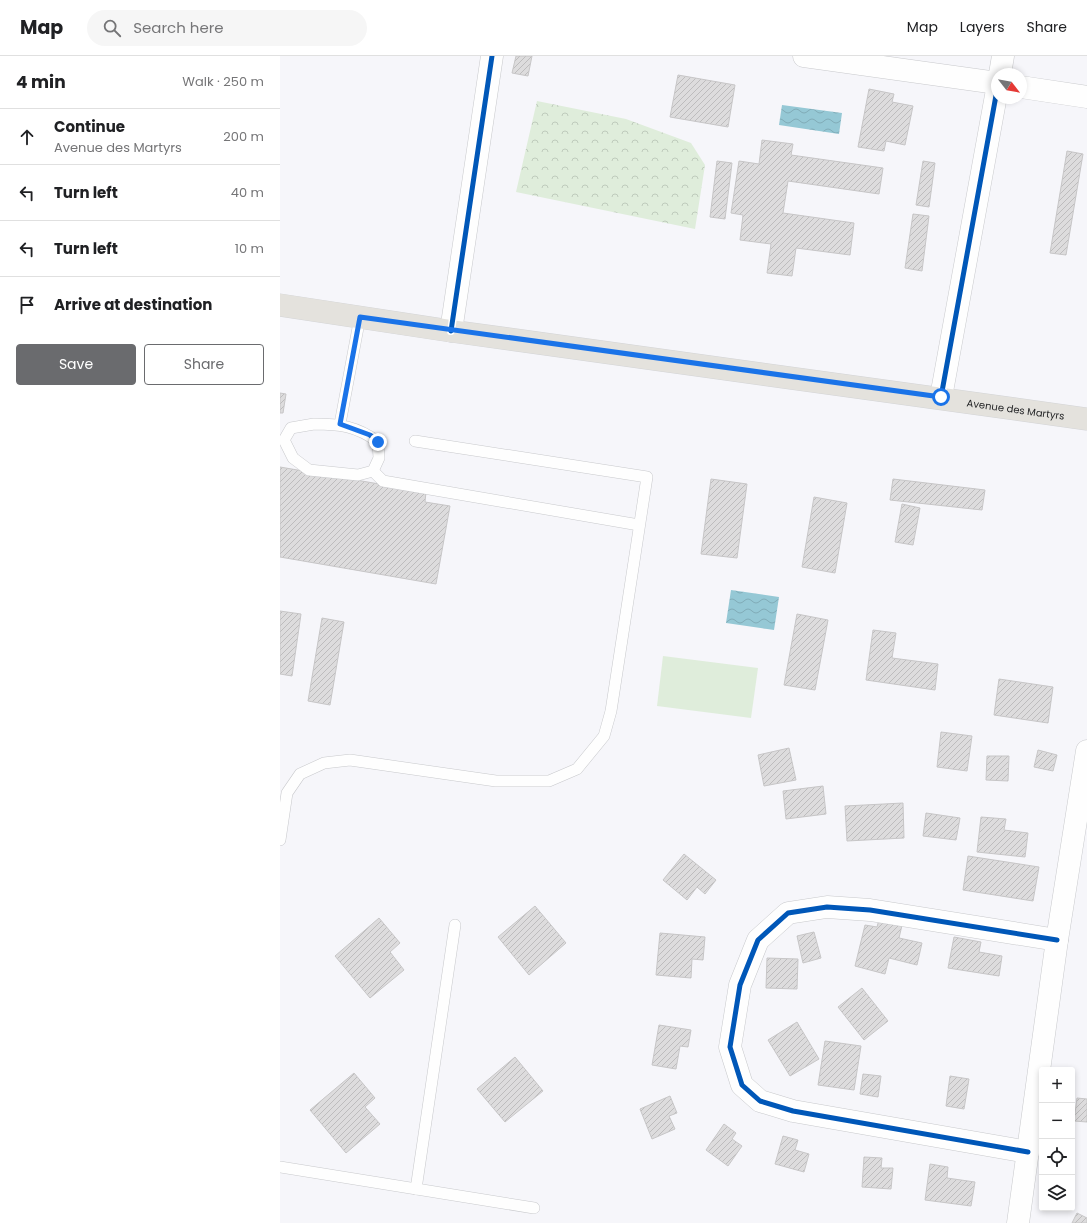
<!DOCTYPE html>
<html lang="en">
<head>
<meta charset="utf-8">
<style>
  :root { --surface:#fff; --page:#f6f6f6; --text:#202124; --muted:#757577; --line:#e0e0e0; --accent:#6a6b6e }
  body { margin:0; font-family:Poppins,sans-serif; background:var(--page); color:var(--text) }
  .controls { position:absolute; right:12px; bottom:12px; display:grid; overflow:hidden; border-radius:4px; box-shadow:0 2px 6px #0003 }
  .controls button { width:36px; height:36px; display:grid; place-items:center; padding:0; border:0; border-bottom:1px solid var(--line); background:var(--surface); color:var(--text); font:20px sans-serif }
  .compass { position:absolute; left:711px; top:12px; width:36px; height:36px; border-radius:50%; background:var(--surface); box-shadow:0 2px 6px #0003; rotate:121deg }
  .stop { position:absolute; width:12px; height:12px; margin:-9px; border:3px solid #1a73e8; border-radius:50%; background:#fff }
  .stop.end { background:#1a73e8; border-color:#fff; box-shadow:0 1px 4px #0008 }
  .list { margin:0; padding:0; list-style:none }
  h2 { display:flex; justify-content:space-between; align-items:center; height:52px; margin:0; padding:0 16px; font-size:17px }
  h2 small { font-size:13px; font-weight:400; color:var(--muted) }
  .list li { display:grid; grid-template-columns:26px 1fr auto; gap:12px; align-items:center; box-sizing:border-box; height:56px; padding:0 16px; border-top:1px solid var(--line) }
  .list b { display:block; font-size:15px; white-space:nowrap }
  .list p { margin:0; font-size:13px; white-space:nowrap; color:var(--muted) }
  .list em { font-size:13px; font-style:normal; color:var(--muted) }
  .actions { display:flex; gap:8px; padding:12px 16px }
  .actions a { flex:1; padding:9px 0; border:1px solid var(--accent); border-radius:4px; text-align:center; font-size:14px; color:var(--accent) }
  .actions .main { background:var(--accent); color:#fff }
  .icon { flex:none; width:22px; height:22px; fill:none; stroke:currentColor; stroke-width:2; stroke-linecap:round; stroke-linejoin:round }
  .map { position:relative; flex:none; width:807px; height:1167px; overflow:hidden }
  header { display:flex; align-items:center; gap:24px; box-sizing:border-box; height:56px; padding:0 20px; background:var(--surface); border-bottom:1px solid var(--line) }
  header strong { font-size:19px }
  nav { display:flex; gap:22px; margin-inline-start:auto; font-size:14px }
  .search { width:280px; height:36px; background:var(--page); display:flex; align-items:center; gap:10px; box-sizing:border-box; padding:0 14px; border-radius:22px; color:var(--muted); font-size:15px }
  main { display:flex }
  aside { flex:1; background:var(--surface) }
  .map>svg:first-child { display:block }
  .park { fill:url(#park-crowns) }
  .garden { fill:#dfeddb }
  .water { fill:url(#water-waves) }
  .building { fill:url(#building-hatch); stroke:#c7c6c7 }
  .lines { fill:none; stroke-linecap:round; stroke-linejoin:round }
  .service-casing { stroke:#c8c9cc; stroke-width:12 }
  .minor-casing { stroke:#c8c9cc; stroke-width:23 }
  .tertiary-casing { stroke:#c8c9cc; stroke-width:23 }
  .primary-casing { stroke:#d3d4d6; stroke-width:23 }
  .service { stroke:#fefefe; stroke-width:11 }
  .minor { stroke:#fefefe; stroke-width:22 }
  .tertiary { stroke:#fefefe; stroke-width:22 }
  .primary { stroke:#e4e2dd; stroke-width:22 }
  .cycleway-casing { stroke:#fff; stroke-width:8 }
  .cycleway { stroke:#0057b8; stroke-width:5 }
  .route { stroke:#1a73e8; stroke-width:5 }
  .labels { text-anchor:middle; stroke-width:3.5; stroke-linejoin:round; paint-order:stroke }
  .street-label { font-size:10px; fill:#1f2022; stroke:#fff }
</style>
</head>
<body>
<header>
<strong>Map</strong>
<div class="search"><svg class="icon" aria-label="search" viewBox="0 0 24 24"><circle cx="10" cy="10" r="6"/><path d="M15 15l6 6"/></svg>Search here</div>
<nav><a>Map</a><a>Layers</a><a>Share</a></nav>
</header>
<main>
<aside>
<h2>4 min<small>Walk · 250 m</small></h2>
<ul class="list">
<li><svg class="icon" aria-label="ahead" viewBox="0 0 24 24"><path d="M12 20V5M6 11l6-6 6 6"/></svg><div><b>Continue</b><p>Avenue des Martyrs</p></div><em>200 m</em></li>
<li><svg class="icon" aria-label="left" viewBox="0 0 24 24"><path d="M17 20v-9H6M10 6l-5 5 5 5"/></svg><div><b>Turn left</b></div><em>40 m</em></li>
<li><svg class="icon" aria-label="left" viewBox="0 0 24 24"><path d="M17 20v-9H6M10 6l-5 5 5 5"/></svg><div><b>Turn left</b></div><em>10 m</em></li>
<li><svg class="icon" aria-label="arrive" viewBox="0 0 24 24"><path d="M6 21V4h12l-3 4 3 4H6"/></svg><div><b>Arrive at destination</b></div></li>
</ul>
<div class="actions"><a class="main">Save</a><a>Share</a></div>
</aside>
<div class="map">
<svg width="807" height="1167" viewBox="0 0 807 1167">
  <defs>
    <pattern id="park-crowns" width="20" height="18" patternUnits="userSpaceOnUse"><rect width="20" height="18" fill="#dfeddb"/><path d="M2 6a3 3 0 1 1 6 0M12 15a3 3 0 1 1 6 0" fill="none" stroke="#bfcbbc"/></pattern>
    <pattern id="water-waves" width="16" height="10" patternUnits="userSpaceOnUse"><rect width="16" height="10" fill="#95c8d5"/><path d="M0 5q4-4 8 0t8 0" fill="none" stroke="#80acb7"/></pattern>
    <pattern id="building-hatch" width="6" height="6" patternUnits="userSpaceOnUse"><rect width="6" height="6" fill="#dddcdd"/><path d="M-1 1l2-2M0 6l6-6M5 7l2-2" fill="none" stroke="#bdbcbd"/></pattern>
  </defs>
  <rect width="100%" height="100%" fill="#f6f6fa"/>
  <path class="park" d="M257 45 346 63 411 87 425 109 415 173 236 136Z"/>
  <path class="garden" d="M383 600 478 612 471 662 377 650Z"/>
  <g class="water">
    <path d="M502 49 562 57 559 78 499 69Z"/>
    <path d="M451 534 499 541 494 574 446 567Z"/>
  </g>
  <g class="building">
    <path d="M236 0H252L248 20 232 17Z"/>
    <path d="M398 19 455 29 448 71 390 61Z"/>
    <path d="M589 33 614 38 612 46 633 50 625 89 606 85 604 95 578 91Z"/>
    <path d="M482 84 513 88 511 99 603 112 599 138 508 125 503 157 574 167 570 199 516 192 512 220 487 217 491 188 460 184 463 159 451 157 459 105 479 108Z"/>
    <path d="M787 95 803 98 786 199 770 197Z"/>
    <path d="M437 105 452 107 445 163 430 161Z"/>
    <path d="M643 105 655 107 649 151 636 149Z"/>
    <path d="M633 158 649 160 642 215 625 212Z"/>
    <path d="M0 337 6 338 3 357H0Z"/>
    <path d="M0 411 146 436 145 446 170 450 156 528 0 501Z"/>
    <path d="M431 423 467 428 457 502 421 498Z"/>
    <path d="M613 423 705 434 702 454 610 444Z"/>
    <path d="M534 441 567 447 555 517 522 511Z"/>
    <path d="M622 448 640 452 633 489 615 486Z"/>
    <path d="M0 555 21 558 12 620 0 618Z"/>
    <path d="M517 558 548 564 535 634 504 629Z"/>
    <path d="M42 562 64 566 50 649 28 645Z"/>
    <path d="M593 574 616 577 612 602 658 608 655 634 586 624Z"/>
    <path d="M719 623 773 631 768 667 714 659Z"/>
    <path d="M661 676 692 680 687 715 657 711Z"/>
    <path d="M509 692 516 724 484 730 478 699Z"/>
    <path d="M758 694 777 699 773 715 754 711Z"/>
    <path d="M707 700H729L728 725 706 724Z"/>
    <path d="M543 730 546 758 506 763 503 735Z"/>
    <path d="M623 747 624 782 567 785 565 750Z"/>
    <path d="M646 757 680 762 676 784 643 780Z"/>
    <path d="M701 761 726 763 724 774 748 777 745 801 697 796Z"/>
    <path d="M404 798 436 824 425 838 417 831 407 844 383 824Z"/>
    <path d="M688 800 759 811 753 845 683 834Z"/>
    <path d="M255 850 286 887 249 919 218 881Z"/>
    <path d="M600 860 623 865 619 882 642 887 637 909 609 902 605 918 575 910 585 869 597 871Z"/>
    <path d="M99 862 120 887 110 896 124 914 90 942 55 900Z"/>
    <path d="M534 876 541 902 523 907 517 880Z"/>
    <path d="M380 877 425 881 423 904 412 903 411 922 376 919Z"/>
    <path d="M674 881 701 886 699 896 722 900 719 920 668 912Z"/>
    <path d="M487 902 518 903 517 933 486 932Z"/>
    <path d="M582 932 608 965 584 984 558 951Z"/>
    <path d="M517 966 539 1003 510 1020 488 984Z"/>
    <path d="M379 969 411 974 408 991 400 990 396 1013 372 1009Z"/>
    <path d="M545 985 581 990 574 1034 538 1029Z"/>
    <path d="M235 1001 263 1035 225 1066 197 1033Z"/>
    <path d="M74 1017 95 1042 85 1051 100 1068 66 1097 30 1054Z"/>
    <path d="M583 1018 601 1020 598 1041 580 1038Z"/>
    <path d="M670 1020 689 1023 684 1053 666 1050Z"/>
    <path d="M390 1040 397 1057 389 1060 395 1073 372 1083 360 1053Z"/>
    <path d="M797 1042 807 1043V1066L794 1065Z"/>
    <path d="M444 1068 456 1077 452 1083 462 1090 448 1110 426 1094Z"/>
    <path d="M503 1080 518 1084 515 1094 529 1098 524 1116 495 1108Z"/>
    <path d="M584 1101 602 1102 601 1112H613L611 1133 582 1131Z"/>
    <path d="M650 1108 668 1111 667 1122 695 1126 691 1150 645 1144Z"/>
    <path d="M797 1157 807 1162V1167H792Z"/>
  </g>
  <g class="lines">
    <defs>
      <g id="service">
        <path d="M34 368C59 368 77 370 98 386L99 402 93 415 78 419 29 414 13 402 4 384 11 372Z"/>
        <path d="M60 368 80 261"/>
        <path d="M93 415 103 425 359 469"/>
        <path d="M0 784 7 737 20 718 44 707 70 704 216 725H269L297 713 324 680 331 655 367 421 135 385"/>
        <path d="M0 1111 254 1152"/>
        <path d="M136 1133 175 869"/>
      </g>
      <g id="minor">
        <path d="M524 0 717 27"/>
        <path d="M741 31 807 41"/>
        <path d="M171 275 212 0"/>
        <path d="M748 1096 513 1055 480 1045 462 1029 450 991 460 929 478 884 508 857 547 851 590 854 777 884"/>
      </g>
      <g id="tertiary">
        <path d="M720 18 723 0"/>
        <path d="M661 341 717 34"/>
        <path d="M738 1167 777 884 807 695"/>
      </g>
      <g id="primary">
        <path id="s1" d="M0 249 171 275 807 363"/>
      </g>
    </defs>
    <use href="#service" class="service-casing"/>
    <use href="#minor" class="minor-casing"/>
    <use href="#tertiary" class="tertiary-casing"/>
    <use href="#primary" class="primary-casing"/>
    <use href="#service" class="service"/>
    <use href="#minor" class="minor"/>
    <use href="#tertiary" class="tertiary"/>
    <use href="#primary" class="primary"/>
    <defs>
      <g id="cycleway">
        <path d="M171 275 212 0"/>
        <path d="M661 341 717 34"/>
        <path d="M748 1096 513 1055 480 1045 462 1029 450 991 460 929 478 884 508 857 547 851 590 854 777 884"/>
      </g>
    </defs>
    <use href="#cycleway" class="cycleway-casing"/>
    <use href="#cycleway" class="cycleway"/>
  </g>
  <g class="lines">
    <path class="route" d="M98 386 90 379 60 368 80 261 661 341"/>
  </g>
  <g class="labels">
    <g class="street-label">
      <text dy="4" stroke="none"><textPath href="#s1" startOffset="743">Avenue des Martyrs</textPath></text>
    </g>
  </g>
</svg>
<div class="controls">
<button>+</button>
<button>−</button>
<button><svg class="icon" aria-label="locate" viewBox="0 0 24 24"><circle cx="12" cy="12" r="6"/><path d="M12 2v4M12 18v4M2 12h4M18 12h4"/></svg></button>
<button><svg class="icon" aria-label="layers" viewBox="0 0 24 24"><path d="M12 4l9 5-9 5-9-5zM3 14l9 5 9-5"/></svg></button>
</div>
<svg class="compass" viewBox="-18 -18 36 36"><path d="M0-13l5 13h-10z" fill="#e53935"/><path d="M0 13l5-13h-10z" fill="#757577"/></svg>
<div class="stop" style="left:661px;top:341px"></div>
<div class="stop end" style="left:98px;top:386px"></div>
</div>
</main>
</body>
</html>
